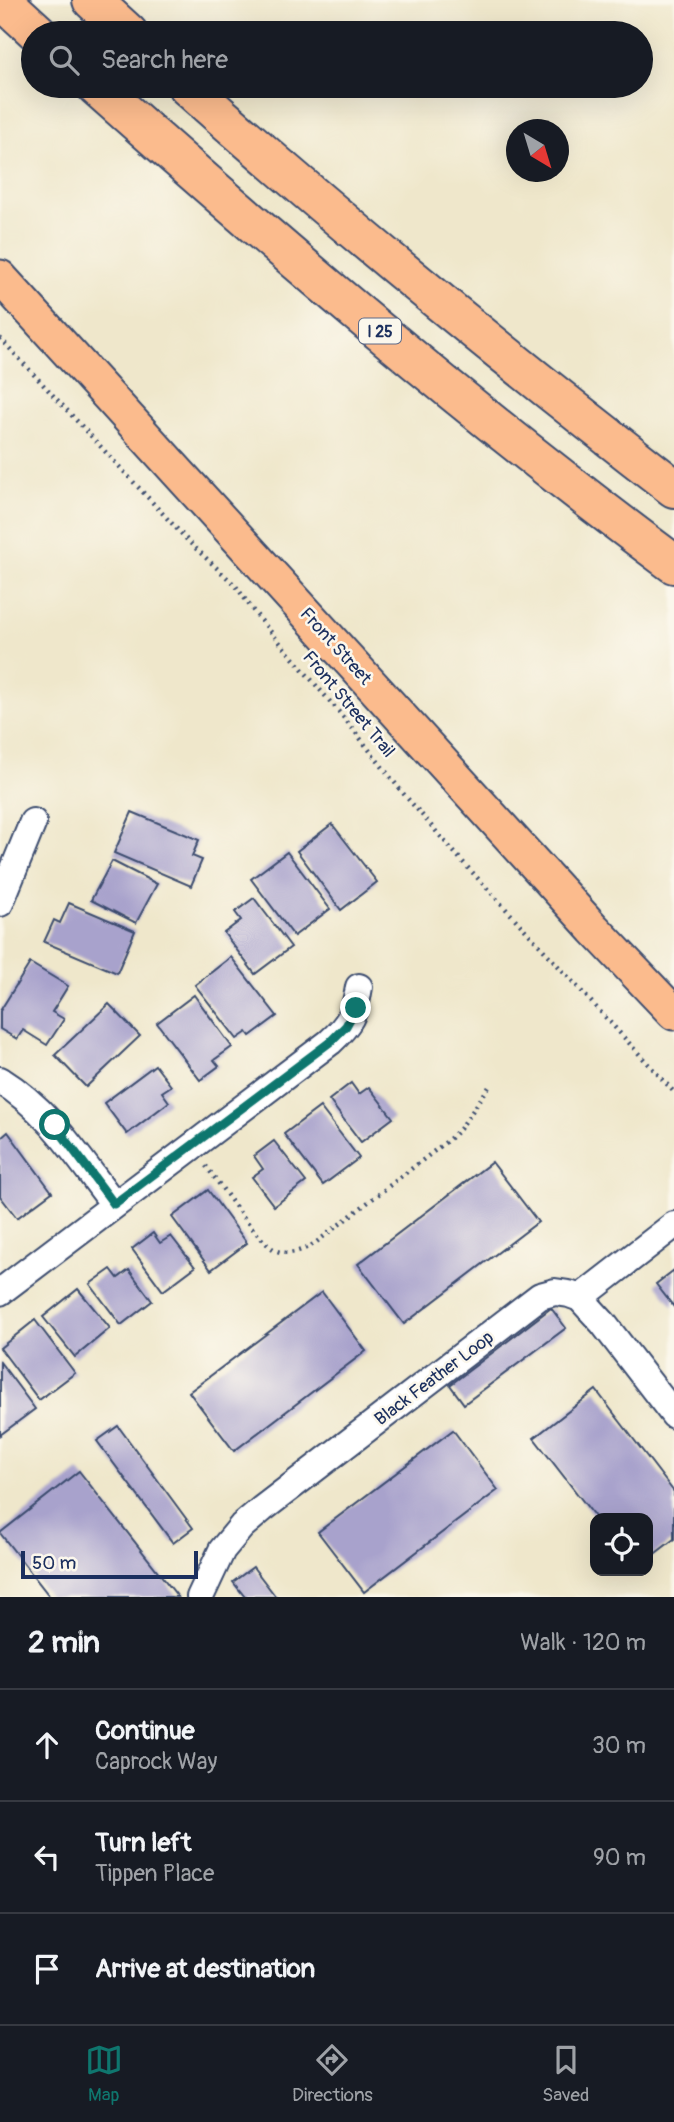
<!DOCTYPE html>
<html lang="en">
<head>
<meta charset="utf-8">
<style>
  :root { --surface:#171b24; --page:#20242c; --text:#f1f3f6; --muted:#9ea1a6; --line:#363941; --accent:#0f766e }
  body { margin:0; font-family:Pangolin,sans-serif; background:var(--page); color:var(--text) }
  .controls { position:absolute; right:21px; bottom:21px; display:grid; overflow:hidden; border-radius:14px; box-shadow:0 7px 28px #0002 }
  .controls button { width:63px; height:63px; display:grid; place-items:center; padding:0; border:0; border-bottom:2px solid var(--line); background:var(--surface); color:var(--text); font:35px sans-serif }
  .compass { position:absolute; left:506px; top:119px; width:63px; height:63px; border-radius:50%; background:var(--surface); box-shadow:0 7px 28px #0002; rotate:142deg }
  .scale { position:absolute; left:21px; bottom:18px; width:177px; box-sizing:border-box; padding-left:7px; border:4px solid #1b2f5e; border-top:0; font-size:19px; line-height:24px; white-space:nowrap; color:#1b2f5e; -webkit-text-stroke:5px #fbf7ec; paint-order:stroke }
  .stop { position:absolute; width:21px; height:21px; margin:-16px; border:5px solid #0f766e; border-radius:50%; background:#fff }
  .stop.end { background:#0f766e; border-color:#fff; box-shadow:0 2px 7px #0008 }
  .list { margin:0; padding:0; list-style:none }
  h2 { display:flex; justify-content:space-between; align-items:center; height:91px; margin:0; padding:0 28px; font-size:30px }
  h2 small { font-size:23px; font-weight:400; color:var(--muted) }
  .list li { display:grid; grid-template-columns:46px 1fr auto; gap:21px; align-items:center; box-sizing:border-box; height:112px; padding:0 28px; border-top:2px solid var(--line) }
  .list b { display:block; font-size:26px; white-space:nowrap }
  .list p { margin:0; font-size:23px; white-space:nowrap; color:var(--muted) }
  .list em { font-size:23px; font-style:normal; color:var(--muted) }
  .icon { flex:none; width:38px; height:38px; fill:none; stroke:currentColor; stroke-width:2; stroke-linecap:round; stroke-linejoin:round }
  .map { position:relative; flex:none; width:674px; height:1597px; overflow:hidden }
  .search { position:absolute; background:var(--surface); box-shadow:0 7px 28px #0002; left:21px; right:21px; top:21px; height:77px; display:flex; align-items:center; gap:18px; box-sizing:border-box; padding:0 24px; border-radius:38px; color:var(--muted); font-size:26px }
  .sheet { height:427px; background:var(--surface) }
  nav { display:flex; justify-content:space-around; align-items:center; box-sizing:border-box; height:98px; border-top:2px solid var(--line); background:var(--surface); font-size:19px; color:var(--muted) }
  nav a { display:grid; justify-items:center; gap:4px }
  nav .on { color:var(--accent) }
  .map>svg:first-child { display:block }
  .building { fill:#a8a2cc }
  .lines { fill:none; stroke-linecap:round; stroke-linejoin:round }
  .minor-casing { stroke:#3b4b6e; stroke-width:30 }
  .major-casing { stroke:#3b4b6e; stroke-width:37 }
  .highway-casing { stroke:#3b4b6e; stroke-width:42 }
  .path { stroke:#3b4b6e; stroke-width:4.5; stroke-dasharray:2 5; stroke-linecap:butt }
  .minor { stroke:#fff; stroke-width:26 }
  .major { stroke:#fbbb8d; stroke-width:33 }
  .highway { stroke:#fbbb8d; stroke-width:38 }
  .route { stroke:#0f766e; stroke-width:9 }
  .labels { text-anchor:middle; stroke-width:5; stroke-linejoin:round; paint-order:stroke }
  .shield { fill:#fbf7ec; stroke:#5e6b89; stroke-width:2 }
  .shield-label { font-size:16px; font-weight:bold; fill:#1b2f5e }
  .street-label { font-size:18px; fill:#1b2f5e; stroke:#fbf7ec }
</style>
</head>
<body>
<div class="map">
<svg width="674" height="1597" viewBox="0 0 674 1597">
  <rect width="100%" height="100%" fill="#fbf7ec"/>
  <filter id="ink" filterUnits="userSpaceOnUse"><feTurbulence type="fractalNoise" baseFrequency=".0143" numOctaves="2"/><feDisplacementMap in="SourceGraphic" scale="14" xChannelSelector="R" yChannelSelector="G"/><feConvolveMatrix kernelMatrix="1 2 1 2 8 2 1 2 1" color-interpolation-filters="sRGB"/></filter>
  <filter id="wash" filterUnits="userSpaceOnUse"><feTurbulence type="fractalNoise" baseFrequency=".00686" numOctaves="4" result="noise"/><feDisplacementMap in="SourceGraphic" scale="28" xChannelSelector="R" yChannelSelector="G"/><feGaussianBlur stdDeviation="1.57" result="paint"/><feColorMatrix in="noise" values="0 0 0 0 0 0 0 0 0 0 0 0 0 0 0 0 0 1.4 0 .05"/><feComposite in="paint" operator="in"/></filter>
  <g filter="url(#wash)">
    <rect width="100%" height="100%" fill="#efe7cb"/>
    <g id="blocks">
      <g class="building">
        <path d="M132 812 199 840 192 856 202 860 191 886 114 853Z"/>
        <path d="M332 824 377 882 341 910 297 851Z"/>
        <path d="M287 852 330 909 294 936 251 879Z"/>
        <path d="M112 861 157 884 136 923 91 900Z"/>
        <path d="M254 898 291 947 255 974 224 933 241 920 235 912Z"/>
        <path d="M69 903 135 931 117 973 44 942 54 920 60 923Z"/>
        <path d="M231 957 277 1016 250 1036 247 1032 237 1039 195 985Z"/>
        <path d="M30 963 68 986 52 1012 64 1019 47 1045 23 1030 17 1039 0 1029V1011Z"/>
        <path d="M194 995 232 1047 214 1060 219 1066 200 1080 157 1023Z"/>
        <path d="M109 1004 140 1036 86 1087 55 1055Z"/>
        <path d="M155 1065 171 1086 162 1092 169 1102 127 1134 104 1103Z"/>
        <path d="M351 1083 359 1094 369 1087 393 1118 361 1142 329 1100Z"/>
        <path d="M320 1107 359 1158 323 1185 284 1134Z"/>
        <path d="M8 1132 52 1192 17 1218 0 1196V1139Z"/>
        <path d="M274 1141 306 1182 274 1206 252 1177 263 1169 254 1156Z"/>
        <path d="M492 1162 538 1222 404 1324 358 1264Z"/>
        <path d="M208 1190 247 1243 211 1270 172 1217Z"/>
        <path d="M153 1233 160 1243 171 1236 195 1267 163 1291 132 1249Z"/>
        <path d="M111 1269 118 1278 129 1270 152 1301 121 1325 90 1284Z"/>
        <path d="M674 1270V1307L656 1284Z"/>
        <path d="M78 1289 110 1328 75 1357 43 1317Z"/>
        <path d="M322 1292 366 1351 234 1451 189 1392Z"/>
        <path d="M551 1308 566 1328 464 1404 450 1385Z"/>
        <path d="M35 1320 75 1373 39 1400 0 1348Z"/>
        <path d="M0 1362 35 1409 0 1435Z"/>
        <path d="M596 1390 674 1492V1539L648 1559V1518H596L534 1438Z"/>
        <path d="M118 1426 193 1528 173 1543 97 1441Z"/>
        <path d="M453 1430 498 1490 364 1592 318 1532Z"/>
        <path d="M79 1471 178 1597H50L0 1533Z"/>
        <path d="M253 1567 276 1597H245L233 1582Z"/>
      </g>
    </g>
  </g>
  <g filter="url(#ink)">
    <use href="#blocks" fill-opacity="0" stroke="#3b4b6e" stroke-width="2"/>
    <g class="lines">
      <defs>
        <g id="minor">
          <path d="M0 903 33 822"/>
          <path d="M0 1080C50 1111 79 1159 114 1204"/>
          <path d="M0 1292 330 1042C350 1024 355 1013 359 987"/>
          <path d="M580 1298 674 1225"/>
          <path d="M200 1597 222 1550 242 1526 262 1509 540 1296 555 1292 569 1294 580 1298 603 1323 674 1415"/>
        </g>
        <path id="major" d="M0 277 594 929 674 1013"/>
        <g id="highway">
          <path d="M2 0 38 33"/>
          <path d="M92 0 128 33"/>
          <path d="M96 86C283 252 473 415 674 564"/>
          <path d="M187 86C344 226 507 359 674 488"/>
        </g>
      </defs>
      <use href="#minor" class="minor-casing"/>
      <use href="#major" class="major-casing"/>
      <use href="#highway" class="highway-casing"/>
      <g class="path">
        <path d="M0 338 190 543 236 586 254 612 349 724 402 792 461 860 674 1092"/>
        <path d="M206 1166C220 1184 259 1244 277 1251 290 1256 303 1250 314 1244L446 1142 460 1129 491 1084"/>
      </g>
      <use href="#minor" class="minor"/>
      <use href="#major" class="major"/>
      <use href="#highway" class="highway"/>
    </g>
  </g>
  <g class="lines" filter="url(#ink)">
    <path class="route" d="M55 1125 114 1204 330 1042 346 1026 356 1008"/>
  </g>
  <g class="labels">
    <rect class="shield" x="359" y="318.5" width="42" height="25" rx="5"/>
    <g class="shield-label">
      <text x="380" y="337">I 25</text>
    </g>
    <g class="street-label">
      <text transform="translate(336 646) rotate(48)" y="6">Front Street</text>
      <text transform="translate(349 704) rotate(50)" y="6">Front Street Trail</text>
      <text transform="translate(434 1378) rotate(-37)" y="6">Black Feather Loop</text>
    </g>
  </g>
</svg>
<div class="controls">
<button><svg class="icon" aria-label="locate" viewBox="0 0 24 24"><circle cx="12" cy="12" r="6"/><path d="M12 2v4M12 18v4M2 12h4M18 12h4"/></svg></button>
</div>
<svg class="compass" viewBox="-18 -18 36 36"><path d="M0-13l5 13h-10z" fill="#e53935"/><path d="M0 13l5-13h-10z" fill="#9ea1a6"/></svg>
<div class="scale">50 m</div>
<div class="stop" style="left:55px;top:1125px"></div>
<div class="stop end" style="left:356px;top:1008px"></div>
<div class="search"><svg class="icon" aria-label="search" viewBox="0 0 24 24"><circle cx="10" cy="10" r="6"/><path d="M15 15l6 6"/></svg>Search here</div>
</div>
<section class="sheet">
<h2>2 min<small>Walk · 120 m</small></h2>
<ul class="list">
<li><svg class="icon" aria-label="ahead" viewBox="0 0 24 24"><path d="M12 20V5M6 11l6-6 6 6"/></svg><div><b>Continue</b><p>Caprock Way</p></div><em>30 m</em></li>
<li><svg class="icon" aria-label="left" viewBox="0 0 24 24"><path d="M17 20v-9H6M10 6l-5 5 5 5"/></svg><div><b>Turn left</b><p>Tippen Place</p></div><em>90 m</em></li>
<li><svg class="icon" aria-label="arrive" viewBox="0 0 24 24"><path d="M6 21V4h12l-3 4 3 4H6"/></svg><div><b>Arrive at destination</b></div></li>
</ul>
</section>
<nav>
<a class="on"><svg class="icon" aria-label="map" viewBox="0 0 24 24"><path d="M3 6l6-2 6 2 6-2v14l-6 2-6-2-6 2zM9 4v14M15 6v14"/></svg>Map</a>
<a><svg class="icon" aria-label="directions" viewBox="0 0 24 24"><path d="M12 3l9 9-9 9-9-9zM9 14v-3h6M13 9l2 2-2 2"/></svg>Directions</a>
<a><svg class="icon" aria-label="saved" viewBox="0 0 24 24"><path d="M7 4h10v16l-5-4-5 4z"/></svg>Saved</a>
</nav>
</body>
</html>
